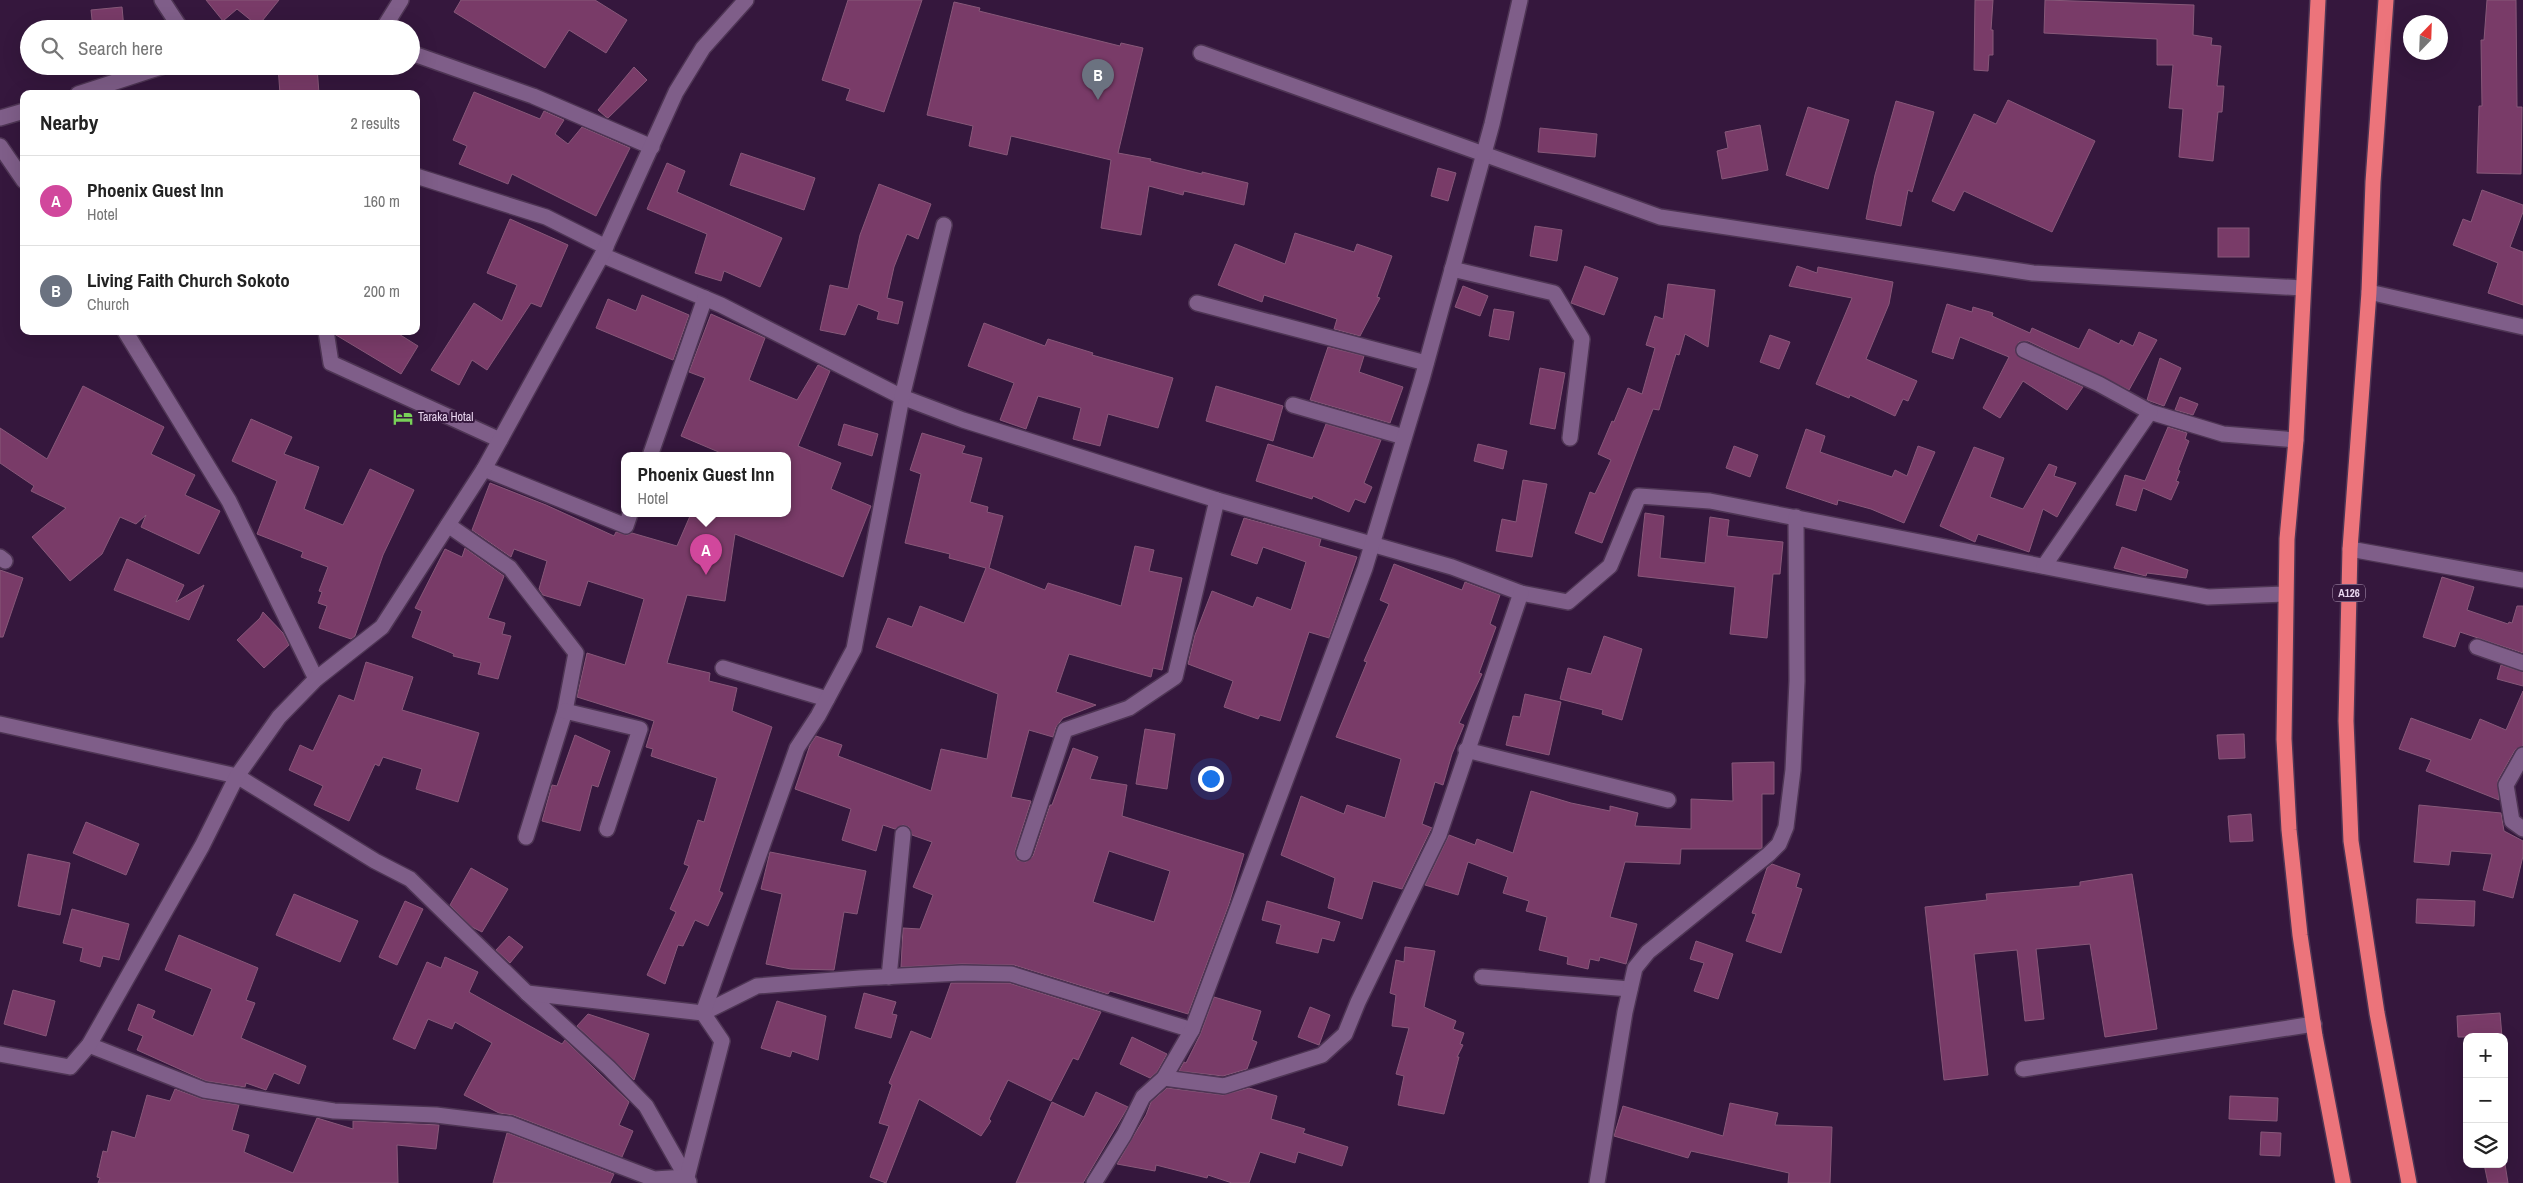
<!DOCTYPE html>
<html lang="en">
<head>
<meta charset="utf-8">
<style>
  :root { --surface:#fff; --page:#f2f2f2; --text:#222; --muted:#767676; --line:#e0e0e0; --accent:#49713a }
  body { margin:0; font-family:"Archivo Narrow",sans-serif; background:var(--page); color:var(--text) }
  .controls { position:absolute; right:15px; bottom:15px; display:grid; overflow:hidden; border-radius:10px; box-shadow:0 5px 20px #0002 }
  .controls button { width:45px; height:45px; display:grid; place-items:center; padding:0; border:0; border-bottom:1px solid var(--line); background:var(--surface); color:var(--text); font:25px sans-serif }
  .compass { position:absolute; left:2403px; top:15px; width:45px; height:45px; border-radius:50%; background:var(--surface); box-shadow:0 5px 20px #0002; rotate:23deg }
  .you { position:absolute; left:1210px; top:778px; width:18px; height:18px; margin:-12px; border:4px solid #fff; border-radius:50%; background:#1a73e8; box-shadow:0 0 0 8px #1a73e833 }
  .badge { display:grid; place-items:center; width:32px; height:32px; border-radius:50%; background:var(--accent); color:#fff; font-size:16px; font-weight:700 }
  .pin { position:absolute; translate:-50% -41px; filter:drop-shadow(0 1px 2px #0008) }
  .pin::after { content:''; position:absolute; top:26px; width:18px; height:15px; background:inherit; clip-path:polygon(0 0,100% 0,50% 100%) }
  .popup { position:absolute; left:621px; top:452px; width:170px; height:65px; box-sizing:border-box; display:grid; place-content:center; border-radius:10px; background:var(--surface); filter:drop-shadow(0 1px 4px #0005); font-size:16px; white-space:nowrap; color:var(--muted) }
  .popup b { font-size:19px; color:var(--text) }
  .popup::after { content:''; position:absolute; left:50%; top:100%; margin-left:-10px; border:10px solid transparent; border-top-color:var(--surface) }
  .list { margin:0; padding:0; list-style:none }
  h2 { display:flex; justify-content:space-between; align-items:center; height:65px; margin:0; padding:0 20px; font-size:21px }
  h2 small { font-size:16px; font-weight:400; color:var(--muted) }
  .list li { display:grid; grid-template-columns:32px 1fr auto; gap:15px; align-items:center; box-sizing:border-box; height:90px; padding:0 20px; border-top:1px solid var(--line) }
  .list b { display:block; font-size:19px; white-space:nowrap }
  .list p { margin:0; font-size:16px; white-space:nowrap; color:var(--muted) }
  .list em { font-size:16px; font-style:normal; color:var(--muted) }
  .icon { flex:none; width:28px; height:28px; fill:none; stroke:currentColor; stroke-width:2; stroke-linecap:round; stroke-linejoin:round }
  .map { position:relative; flex:none; width:2523px; height:1183px; overflow:hidden }
  .search { position:absolute; background:var(--surface); box-shadow:0 5px 20px #0002; left:20px; top:20px; width:400px; height:55px; display:flex; align-items:center; gap:12px; box-sizing:border-box; padding:0 18px; border-radius:28px; color:var(--muted); font-size:19px }
  .panel { position:absolute; background:var(--surface); box-shadow:0 5px 20px #0002; left:20px; top:90px; width:400px; height:245px; border-radius:10px }
  .map>svg:first-child { display:block }
  .building { fill:#793b68; stroke:#875879; fill-rule:evenodd }
  .lines { fill:none; stroke-linecap:round; stroke-linejoin:round }
  .minor-casing { stroke:#4e3554; stroke-width:18 }
  .highway-casing { stroke:#4e3554; stroke-width:18 }
  .minor { stroke:#7f5e89; stroke-width:15 }
  .highway { stroke:#ec747b; stroke-width:15 }
  .labels { text-anchor:middle; stroke-width:4; stroke-linejoin:round; paint-order:stroke }
  .shield { fill:#35173d; stroke:#b49ebb; stroke-width:1 }
  .shield-label { font-size:11px; font-weight:bold; fill:#ebd8f1 }
  .poi-label { font-size:12px; fill:#ebd8f1; stroke:#35173d; text-anchor:start }
</style>
</head>
<body>
<div class="map">
<svg width="2523" height="1183" viewBox="0 0 2523 1183">
  <rect width="100%" height="100%" fill="#35173d"/>
  <g class="building">
    <path d="M206 0H279L258 26 237 9 223 21Z"/>
    <path d="M461 0H595L627 20 606 53 569 30 545 68 454 12Z"/>
    <path d="M848 0H922L884 112 846 100 850 89 822 80Z"/>
    <path d="M1975 0H1993L1991 30H1993V55H1989L1988 71 1974 70Z"/>
    <path d="M2045 0 2194 5 2193 35 2212 38 2211 45 2221 46 2217 86H2224L2222 112H2218L2213 161 2179 157 2183 109 2169 108 2173 65H2157V39L2044 33Z"/>
    <path d="M2487 0H2516L2517 107H2522L2521 174 2477 173 2479 106H2482L2481 40H2484Z"/>
    <path d="M954 2 980 8 979 11 1120 46 1121 43 1143 48 1118 153 1151 159 1150 161 1202 174V172L1248 183 1244 205 1184 191 1183 195 1149 186 1141 235 1101 228 1111 160 1011 136 1007 155 969 146 973 126 927 115Z"/>
    <path d="M122 7 124 29H93L91 10Z"/>
    <path d="M278 66H317L319 94H280Z"/>
    <path d="M634 67 647 80 608 118 606 117 598 110Z"/>
    <path d="M474 92 540 119 544 111 564 120 555 134 568 144 582 127 630 148 596 216 512 174 508 184 459 164 467 146 453 140Z"/>
    <path d="M2008 100 2095 141 2052 232 1964 191 1954 211 1932 201 1974 114 1996 124Z"/>
    <path d="M1896 101 1934 112 1912 192 1908 190 1901 226 1866 219 1875 175Z"/>
    <path d="M1808 107 1849 120 1828 189 1786 175Z"/>
    <path d="M1760 125 1768 170 1722 179 1717 151 1728 148 1725 132Z"/>
    <path d="M1540 128 1597 134 1595 157 1538 152Z"/>
    <path d="M741 153 815 178 804 210 730 185Z"/>
    <path d="M667 163 685 171 677 192 782 238 760 287 724 271 721 281 695 273 707 234 647 209Z"/>
    <path d="M1438 168 1456 173 1448 201 1431 196Z"/>
    <path d="M879 184 931 204 918 239 907 234 894 267 887 298 903 302 898 324 877 319 879 312 858 304 845 335 820 330 830 285 848 289 860 235Z"/>
    <path d="M2482 190 2523 205V212L2510 247 2523 252V305L2488 293 2498 263 2453 245 2463 219 2471 222Z"/>
    <path d="M510 219 568 245 541 307 531 303 487 370 472 360 459 385 431 370 474 303 502 321 517 285 487 273Z"/>
    <path d="M1535 226 1562 230 1557 261 1530 256Z"/>
    <rect x="2218" y="228" width="31" height="29"/>
    <path d="M1295 233 1354 252 1357 244 1392 256 1377 297 1380 298 1360 336 1334 329 1337 319 1264 295 1262 302 1218 285 1235 244 1285 264Z"/>
    <path d="M1585 266 1618 278 1604 315 1571 303Z"/>
    <path d="M1797 266 1817 273 1818 267 1893 282 1889 304 1866 359 1917 381 1908 401 1903 399 1895 416 1850 395 1849 398 1816 384 1852 298 1789 286Z"/>
    <path d="M1668 284 1715 290 1708 347 1685 334 1679 355 1676 354 1659 410 1653 409 1602 543 1575 533 1590 492 1595 494 1611 460 1598 454 1612 421 1614 422 1628 388 1642 394 1655 348 1646 345 1655 316 1663 319Z"/>
    <path d="M1463 286 1488 296 1480 316 1455 307Z"/>
    <path d="M642 295 689 315 673 360 596 328 608 299 636 311Z"/>
    <path d="M1947 304 1972 312 1973 307 1993 313 1992 316 2030 333 2032 328 2079 349 2089 329 2119 344 2121 340 2133 346 2139 332 2157 340 2129 390 2028 341 2019 342 2015 350 2020 358 2083 387 2067 410 2023 381 2000 418 1983 408 2009 357 1960 337 1953 359 1932 352Z"/>
    <path d="M1494 309 1514 312 1509 340 1489 336Z"/>
    <path d="M711 314 765 338 749 380 797 400 818 365 830 371 798 446 841 463 831 489 871 506 843 577 735 534 725 601 687 595 667 663 710 673 709 681 737 688 732 711 772 727 719 891 723 893 708 926 695 920 683 946 678 945 665 984 647 975 676 912 670 909 689 866 684 864 698 820 704 822 717 778 651 756 653 749 646 747 654 721 577 697 587 653 625 665 644 599 588 581 580 606 543 595 539 589 547 561 514 549 511 557 472 530 490 483 546 505 614 536 616 532 627 535 632 533 677 546 690 516 688 514H787V456H728L681 436 705 378 689 372Z"/>
    <path d="M984 323 1045 346 1048 339 1093 353 1092 355 1173 378 1158 428 1108 414 1100 446 1073 439 1081 408 1038 396 1026 429 1000 420 1014 383 968 366Z"/>
    <path d="M336 331H394L418 346 401 374 336 335Z"/>
    <path d="M1770 335 1790 342 1779 369 1760 362Z"/>
    <path d="M1328 347 1364 356 1359 372 1403 387 1390 423 1310 400Z"/>
    <path d="M2160 358 2181 368 2164 406 2147 400Z"/>
    <path d="M1540 368 1565 373 1555 429 1530 424Z"/>
    <path d="M83 386 164 427 151 454 195 475 185 495 220 511 199 554 141 527 146 515 136 524 120 517 102 554 70 581 32 537 66 508 31 491 34 486 0 463V428L47 459Z"/>
    <path d="M1216 386 1283 406 1273 441 1206 421Z"/>
    <path d="M2180 397 2198 404 2193 415 2175 410Z"/>
    <path d="M251 419 292 437 284 454 319 467 304 509 343 525 370 469 414 490 383 555 355 636 351 639 319 628 327 606 318 603 322 592 319 591 328 567 301 557 303 552 257 534 277 481 232 461Z"/>
    <path d="M844 424 878 434 872 456 838 445Z"/>
    <path d="M1326 424 1381 440 1364 483 1372 487 1365 503 1355 499 1349 512 1313 496 1312 499 1256 481 1268 444 1313 458Z"/>
    <path d="M2168 427 2187 433 2185 439 2189 441 2178 470 2180 471 2176 481 2179 482 2171 500 2143 488 2136 511 2116 505 2125 475 2145 481Z"/>
    <path d="M1806 429 1825 436 1820 452 1892 477 1895 470 1907 476 1918 446 1935 452 1904 523 1871 509 1838 500 1837 505 1786 488Z"/>
    <path d="M922 433 965 446 962 453 982 458 970 502 988 507 987 512 1003 516 989 568 1045 590 1048 583 1121 606 1135 546 1154 550 1149 571 1182 578 1162 670 1153 668 1151 677 1069 654 1056 692 1096 705 1063 718 1056 727 1053 737 1029 730 1011 797 1031 801 1015 851 1017 860 1026 862 1033 856 1050 805H1052L1073 748 1098 757 1090 779 1127 785 1122 816 1244 854 1229 904 1188 1014 1110 991 1108 994 1014 965 962 964 901 967 903 928 920 929 933 895 913 887 932 842 912 835 909 827 903 825 895 829 883 825 876 851 842 840 851 809 795 789 810 745 816 736 842 745 838 756 931 791 941 749 987 759 998 694 876 647 888 618 912 627 920 606 964 623 986 568 949 558 950 554 905 543 921 474 910 470ZM1109 851 1170 871 1154 922 1093 902Z"/>
    <path d="M1478 444 1507 451 1503 469 1474 461Z"/>
    <path d="M1734 446 1758 455 1750 477 1726 468Z"/>
    <path d="M1974 447 2004 458 1990 497 2023 509 2049 464 2057 467 2054 476 2076 483 2057 517 2043 509 2029 552 1978 534 1975 542 1940 526Z"/>
    <path d="M1523 480 1547 484 1532 557 1496 551 1502 519 1516 522Z"/>
    <path d="M1645 513 1664 516 1660 558 1705 563 1710 517 1729 520 1727 536 1783 542 1780 574H1773L1767 638 1730 634 1735 587 1638 576Z"/>
    <path d="M1244 518 1321 539 1319 546 1357 557 1329 638 1309 632 1280 721 1260 715 1258 719 1224 707 1233 681 1188 664 1195 635 1212 591 1253 607 1257 597 1291 610 1306 562 1263 547 1257 564 1231 555Z"/>
    <path d="M2122 547 2188 570 2186 578 2147 573 2146 576 2114 568Z"/>
    <path d="M465 548 504 576 488 618 505 623 502 634 511 636 498 679 478 674 481 663 453 656 454 654 412 637 422 611 415 608 445 549 462 557Z"/>
    <path d="M127 559 184 585 176 602 204 585 189 620 114 590Z"/>
    <path d="M1394 564 1462 590 1465 582 1500 595 1490 624 1496 627 1479 673 1482 674 1459 723 1464 725 1452 754 1443 785 1435 782 1422 824 1432 828 1430 831 1402 889 1373 881 1362 919 1328 908 1335 878 1281 855 1301 796 1344 814 1347 805 1385 818 1401 759 1336 737 1367 662 1364 661 1389 604 1380 600Z"/>
    <path d="M0 570 23 578 3 637H0Z"/>
    <path d="M2442 577 2474 587 2467 610 2508 624 2509 622 2512 623 2517 606H2523V653L2460 632 2455 647 2423 637Z"/>
    <path d="M263 612 283 633 289 645 264 668 237 640 260 618Z"/>
    <path d="M1604 636 1642 649 1622 720 1602 714 1603 710 1560 699 1568 668 1591 674Z"/>
    <path d="M366 662 413 677 402 710 479 733 458 802 416 789 422 769 383 757 379 766 375 764 349 821 314 805 323 786 289 770 300 745 313 751 339 695 354 701Z"/>
    <path d="M2501 665 2523 672V686L2497 679Z"/>
    <path d="M2523 691V746L2515 750 2498 780 2499 800 2426 771 2431 760 2399 749 2411 718 2471 740 2480 719 2506 730Z"/>
    <path d="M1525 694 1561 702 1549 755 1506 745 1513 716 1520 717Z"/>
    <path d="M1145 729 1175 734 1167 789 1136 784Z"/>
    <path d="M2244 734 2245 758 2219 759 2217 735Z"/>
    <path d="M575 735 610 751 598 787 592 785 580 831 542 821 552 785 557 786Z"/>
    <path d="M1774 762V794H1762V848L1760 849H1681L1680 864 1625 862 1610 917 1637 924 1626 964 1600 957 1599 961 1590 959 1588 969 1567 964 1568 957 1539 950 1547 917 1526 911 1529 901 1503 893 1508 877 1468 862 1458 895 1425 885 1449 835 1475 845 1477 839 1513 853 1531 791 1571 803 1610 811V806L1638 813 1635 826 1691 829V799L1733 801 1732 763Z"/>
    <path d="M2419 805 2501 813 2504 831 2523 841V856L2513 898 2483 890 2492 854 2451 851 2449 865 2414 862Z"/>
    <path d="M2251 814 2253 841 2230 842 2228 816Z"/>
    <path d="M86 822 139 844 126 875 73 853Z"/>
    <path d="M770 852 866 871 857 914 844 912 834 970 791 969 766 964 782 894 761 889Z"/>
    <path d="M28 854 70 863 60 915 18 906Z"/>
    <path d="M1772 864 1800 874 1796 887 1802 889 1781 953 1746 941 1756 914 1752 913 1767 868Z"/>
    <path d="M471 868 508 889 482 932 472 927 450 905Z"/>
    <path d="M2132 874 2157 1029 2105 1037 2090 944 2036 949 2044 1019 2025 1021 2017 950 1974 954 1988 1075 1944 1080 1925 907 1987 900 1986 894 2080 886V882Z"/>
    <path d="M294 894 358 921 340 962 276 935Z"/>
    <path d="M2417 899 2475 901 2474 926 2416 923Z"/>
    <path d="M405 901 423 909 397 965 379 957Z"/>
    <path d="M1267 901 1340 922 1334 941 1322 938 1318 953 1276 943 1281 925 1262 920Z"/>
    <path d="M72 909 129 924 119 960 103 956 100 967 80 961 83 948 63 943Z"/>
    <path d="M179 935 258 968 246 1000 255 1003 241 1038 306 1066 299 1084 274 1073 266 1090 246 1083 245 1087 206 1081 137 1050 143 1036 128 1030 138 1004 155 1011 152 1018 193 1036 212 989 165 970Z"/>
    <path d="M509 936 523 947 510 963 496 950Z"/>
    <path d="M1696 941 1733 954 1718 999 1694 991 1704 963 1690 959Z"/>
    <path d="M1405 947 1435 951 1424 1007 1456 1021 1453 1029 1464 1033 1460 1044 1463 1045 1457 1057H1459L1444 1114 1398 1105 1404 1076 1396 1074 1409 1028 1392 1026 1396 995 1390 993 1396 960 1404 962Z"/>
    <path d="M445 957 478 972 469 992 562 1044 565 1040 629 1102 619 1125 633 1131 622 1157 513 1115 499 1113 464 1095 492 1043 455 1022 452 1029 428 1019 415 1049 393 1039 427 962 441 968Z"/>
    <path d="M951 983H1009L1101 1012 1078 1060 1073 1058 1051 1101 1008 1080 989 1119 991 1121 981 1136 919 1099 886 1183 870 1177 889 1126 879 1123 892 1085 889 1083 911 1031 931 1039Z"/>
    <path d="M13 990 55 1001 46 1036 4 1024Z"/>
    <path d="M864 993 896 1002 892 1014 897 1015 891 1038 855 1028Z"/>
    <path d="M1214 997 1261 1011 1252 1040 1257 1042 1247 1069 1223 1076 1179 1071 1184 1062 1186 1063 1200 1035Z"/>
    <path d="M777 1001 826 1016 818 1060 792 1051 790 1057 761 1048Z"/>
    <path d="M1310 1007 1330 1015 1319 1045 1298 1037Z"/>
    <path d="M2500 1013 2502 1037H2458L2457 1016Z"/>
    <path d="M588 1014 649 1034 634 1080 577 1026Z"/>
    <path d="M1132 1037 1167 1054 1157 1072 1150 1078 1120 1064Z"/>
    <path d="M1167 1088 1223 1095 1249 1088 1277 1096 1271 1119 1305 1129 1303 1133 1348 1147 1342 1166 1298 1152 1295 1163 1260 1152 1249 1183H1232L1208 1175 1207 1178 1156 1165 1155 1171 1117 1164 1146 1115 1151 1102Z"/>
    <path d="M175 1089 202 1099 239 1105 232 1130 249 1135 244 1152 293 1173 317 1118 353 1129V1121L439 1125 436 1149 397 1145 398 1183H98L100 1178 97 1177 103 1151 107 1152 112 1131 135 1138 147 1095 170 1101Z"/>
    <path d="M1096 1092 1128 1107 1083 1183H1016L1052 1102 1084 1117Z"/>
    <path d="M2230 1096 2278 1098 2277 1121 2229 1119Z"/>
    <path d="M1730 1103 1778 1113 1775 1125 1832 1127 1830 1183H1788L1789 1173 1691 1151 1688 1158 1614 1136 1623 1106 1723 1136Z"/>
    <path d="M2261 1132 2281 1133 2280 1156 2260 1155Z"/>
    <path d="M507 1133H508L614 1174 610 1183H493Z"/>
    <path d="M2484 1164H2505L2508 1183H2488Z"/>
  </g>
  <g class="lines">
    <defs>
      <g id="minor">
        <path d="M162 0 181 29"/>
        <path d="M383 29 401 0"/>
        <path d="M411 53 533 96 652 147"/>
        <path d="M1201 53 1660 217 2033 273 2302 288"/>
        <path d="M78 94 164 66"/>
        <path d="M0 118 24 111"/>
        <path d="M0 146 24 181"/>
        <path d="M416 176 546 217 606 247"/>
        <path d="M602 255 721 305 902 397 963 420 1217 500 1452 567 1521 593 1568 602 1610 566 1639 496 1710 501 2113 580 2208 597 2285 594"/>
        <path d="M1452 269 1554 293 1582 339 1570 438"/>
        <path d="M2369 292 2523 327"/>
        <path d="M1197 303 1426 363"/>
        <path d="M125 331 229 501 316 679"/>
        <path d="M326 331 331 363 500 440"/>
        <path d="M2024 350 2099 384 2150 412 2223 434 2296 440"/>
        <path d="M1293 405 1404 437"/>
        <path d="M650 456 705 298"/>
        <path d="M484 469 626 526 630 514"/>
        <path d="M448 525 510 568 576 653 565 711 526 837"/>
        <path d="M2350 549 2523 580"/>
        <path d="M0 557 5 561"/>
        <path d="M2044 566 2150 412"/>
        <path d="M2477 647 2523 663"/>
        <path d="M723 668 827 699"/>
        <path d="M565 711 640 729 607 829"/>
        <path d="M0 724 237 776 375 861 410 879 527 993 609 1068 646 1106 689 1182"/>
        <path d="M1466 750 1668 800"/>
        <path d="M2523 755 2506 785 2512 821 2523 829"/>
        <path d="M1024 853 1065 730 1129 708 1175 677 1217 500"/>
        <path d="M889 977 903 834"/>
        <path d="M1482 977 1630 989"/>
        <path d="M527 993 703 1013 757 986 860 978 962 973 1011 974 1192 1030"/>
        <path d="M89 1045 204 1090 334 1111 436 1115 510 1124 654 1179 687 1177 722 1041 703 1013 797 748 818 716 854 649 902 397 944 225"/>
        <path d="M0 1054 70 1067 89 1045 202 846 237 776 279 717 316 679 382 627 484 469 602 255 676 92 703 48 746 0"/>
        <path d="M2023 1069 2314 1024"/>
        <path d="M1164 1078 1224 1086 1322 1055 1345 1034 1358 1002 1439 835 1521 593"/>
        <path d="M1094 1183 1124 1135 1143 1097 1164 1078 1192 1030 1365 568 1422 379 1492 124 1520 0"/>
        <path d="M1597 1183 1625 1012 1635 968 1648 952 1769 854 1779 844 1786 827 1793 770 1797 681 1796 517"/>
      </g>
      <g id="highway">
        <path d="M2318 0 2296 440 2287 539 2284 739 2289 830 2300 935 2315 1036 2343 1183"/>
        <path d="M2386 0 2373 182 2369 292 2350 549 2346 721 2351 841 2377 1013 2409 1183"/>
      </g>
    </defs>
    <use href="#minor" class="minor-casing"/>
    <use href="#highway" class="highway-casing"/>
    <use href="#minor" class="minor"/>
    <use href="#highway" class="highway"/>
  </g>
  <defs>
    <symbol id="hotel-bare" viewBox="-9 -9 18 18"><path d="M-6-4.5h1.5V1H6V5H4.5V3h-9V5H-6ZM-4 0a1.8 1.8 0 1 1 3.6 0ZM.5 0V-2.5h3Q6-2.5 6 0Z" fill="#78d158" stroke="#35173d" stroke-width="2.5" paint-order="stroke"/></symbol>
  </defs>
  <g fill-rule="evenodd">
    <use href="#hotel-bare" x="389" y="403" width="28" height="28"/>
  </g>
  <g class="labels">
    <rect class="shield" x="2333" y="584.5" width="32" height="17" rx="4"/>
    <g class="shield-label">
      <text x="2349" y="597">A126</text>
    </g>
    <g class="poi-label">
      <text x="418" y="421">Taraka Hotal</text>
    </g>
  </g>
</svg>
<div class="controls">
<button>+</button>
<button>−</button>
<button><svg class="icon" aria-label="layers" viewBox="0 0 24 24"><path d="M12 4l9 5-9 5-9-5zM3 14l9 5 9-5"/></svg></button>
</div>
<svg class="compass" viewBox="-18 -18 36 36"><path d="M0-13l5 13h-10z" fill="#e53935"/><path d="M0 13l5-13h-10z" fill="#767676"/></svg>
<div class="you"></div>
<div class="pin badge" style="left:706px;top:575px;background:#d1479c">A</div>
<div class="popup"><b>Phoenix Guest Inn</b>Hotel</div>
<div class="pin badge" style="left:1098px;top:100px;background:#6b7280">B</div>
<div class="search"><svg class="icon" aria-label="search" viewBox="0 0 24 24"><circle cx="10" cy="10" r="6"/><path d="M15 15l6 6"/></svg>Search here</div>
<section class="panel">
<h2>Nearby<small>2 results</small></h2>
<ul class="list">
<li><span class="badge" style="background:#d1479c">A</span><div><b>Phoenix Guest Inn</b><p>Hotel</p></div><em>160 m</em></li>
<li><span class="badge" style="background:#6b7280">B</span><div><b>Living Faith Church Sokoto</b><p>Church</p></div><em>200 m</em></li>
</ul>
</section>
</div>
</body>
</html>
